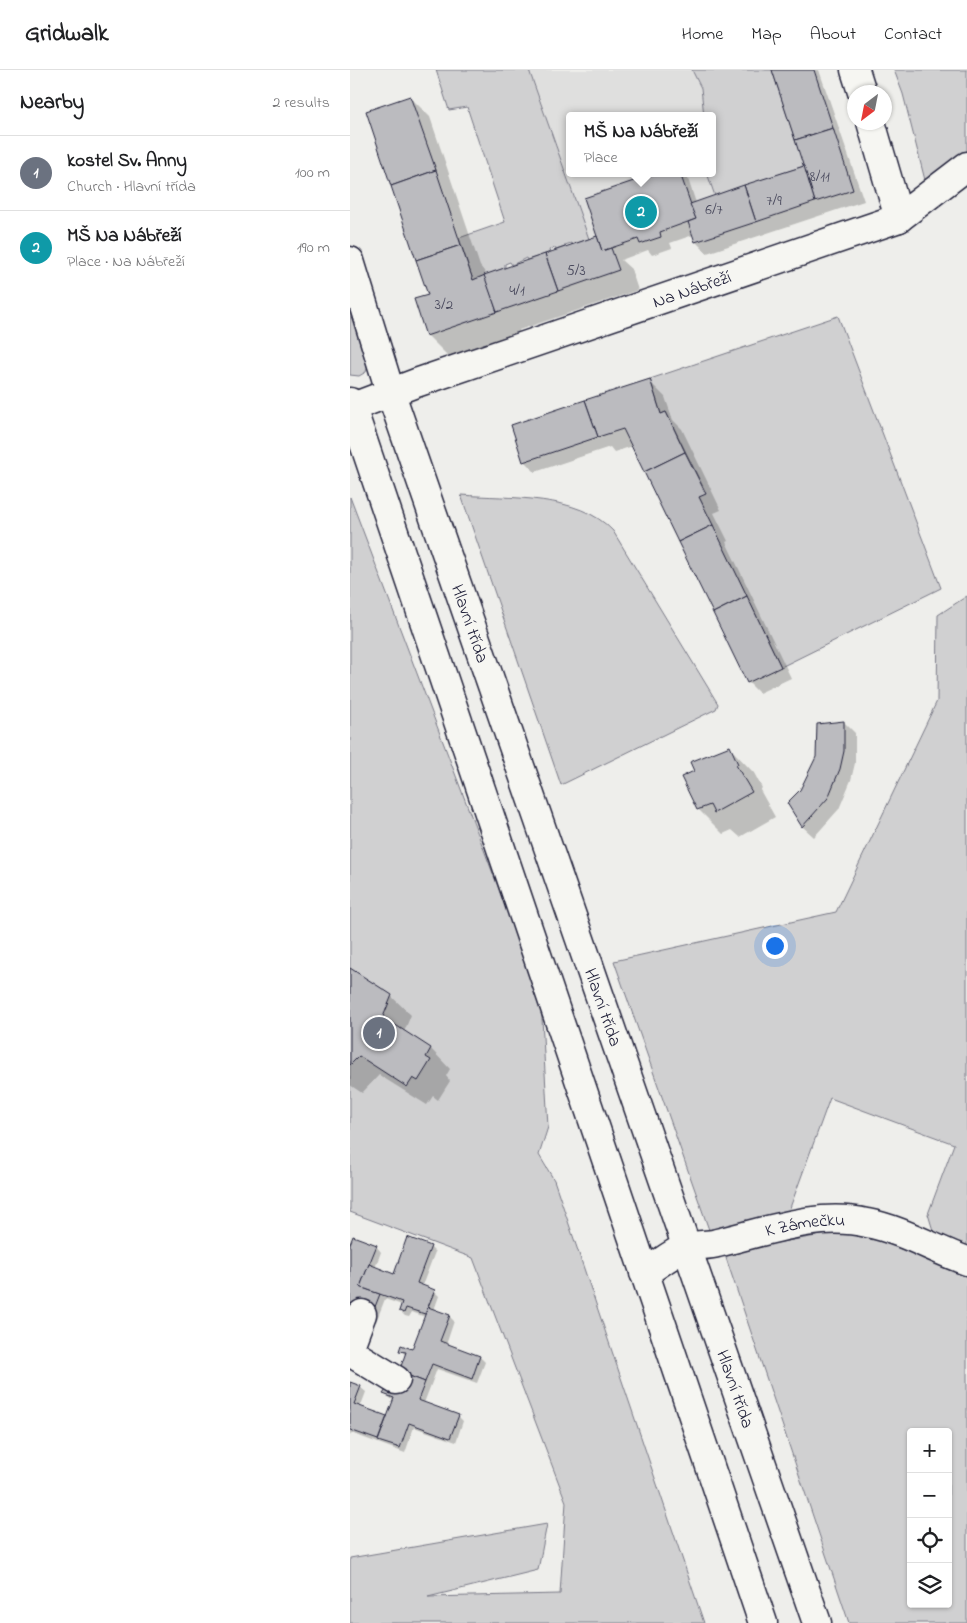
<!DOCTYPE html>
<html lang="en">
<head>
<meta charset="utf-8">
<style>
  :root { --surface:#fff; --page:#f6f6f6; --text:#202124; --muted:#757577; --line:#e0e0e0; --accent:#1a73e8 }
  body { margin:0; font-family:"Indie Flower",sans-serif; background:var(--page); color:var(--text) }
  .controls { position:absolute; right:15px; bottom:15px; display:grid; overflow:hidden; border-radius:5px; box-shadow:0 1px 4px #0004 }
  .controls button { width:45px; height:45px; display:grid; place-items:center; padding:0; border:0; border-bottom:1px solid var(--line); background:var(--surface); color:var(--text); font:25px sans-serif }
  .compass { position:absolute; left:497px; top:15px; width:45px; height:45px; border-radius:50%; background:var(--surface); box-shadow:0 1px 4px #0004; rotate:212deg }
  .you { position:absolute; left:424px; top:875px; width:18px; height:18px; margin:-12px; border:4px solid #fff; border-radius:50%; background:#1a73e8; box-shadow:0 0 0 8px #1a73e833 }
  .badge { display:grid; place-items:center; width:32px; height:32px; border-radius:50%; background:var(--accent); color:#fff; font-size:16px; font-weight:700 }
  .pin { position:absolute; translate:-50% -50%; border:2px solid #fff; box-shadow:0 1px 5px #0006 }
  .popup { position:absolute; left:216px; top:42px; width:150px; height:65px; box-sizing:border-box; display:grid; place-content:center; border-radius:5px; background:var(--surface); filter:drop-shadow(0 1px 4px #0005); font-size:16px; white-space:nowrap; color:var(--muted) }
  .popup b { font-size:19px; color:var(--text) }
  .popup::after { content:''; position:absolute; left:50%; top:100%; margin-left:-10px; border:10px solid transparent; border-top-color:var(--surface) }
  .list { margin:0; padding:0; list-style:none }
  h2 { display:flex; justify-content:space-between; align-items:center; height:65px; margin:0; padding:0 20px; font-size:21px }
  h2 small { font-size:16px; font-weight:400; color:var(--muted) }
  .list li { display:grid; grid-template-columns:32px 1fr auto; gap:15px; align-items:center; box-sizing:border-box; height:75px; padding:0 20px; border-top:1px solid var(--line) }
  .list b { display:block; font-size:19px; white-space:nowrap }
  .list p { margin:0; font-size:16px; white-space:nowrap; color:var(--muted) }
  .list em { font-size:16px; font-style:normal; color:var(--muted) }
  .icon { flex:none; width:28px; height:28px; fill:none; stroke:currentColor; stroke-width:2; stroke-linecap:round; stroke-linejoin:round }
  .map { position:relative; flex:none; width:617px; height:1553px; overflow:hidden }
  header { display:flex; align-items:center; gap:30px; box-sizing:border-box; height:70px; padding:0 25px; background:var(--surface); border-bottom:1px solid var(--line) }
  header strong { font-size:24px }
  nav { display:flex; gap:28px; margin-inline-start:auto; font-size:18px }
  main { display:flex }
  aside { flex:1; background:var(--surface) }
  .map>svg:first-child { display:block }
  .built { fill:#dfdfde }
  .green { fill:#d0d0d1; stroke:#797986; fill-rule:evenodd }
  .shadow { fill:#0003 }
  .building { fill:#bbbbbf; stroke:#22223b }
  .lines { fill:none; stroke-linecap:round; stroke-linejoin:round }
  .minor-casing { stroke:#22223b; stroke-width:31 }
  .major-casing { stroke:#22223b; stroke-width:31 }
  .minor { stroke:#f6f6f2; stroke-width:28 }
  .major { stroke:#f6f6f2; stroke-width:28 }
  .labels { text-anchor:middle; stroke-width:4; stroke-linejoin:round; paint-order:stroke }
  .number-label { font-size:15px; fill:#48485c }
  .street-label { font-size:18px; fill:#22223b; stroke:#f6f6f2 }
</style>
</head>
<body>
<header>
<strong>Gridwalk</strong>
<nav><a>Home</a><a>Map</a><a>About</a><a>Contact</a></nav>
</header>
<main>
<aside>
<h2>Nearby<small>2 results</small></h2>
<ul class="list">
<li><span class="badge" style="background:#6b7280">1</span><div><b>kostel Sv. Anny</b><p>Church · Hlavní třída</p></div><em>100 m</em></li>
<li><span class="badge" style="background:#0f9aa8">2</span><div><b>MŠ Na Nábřeží</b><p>Place · Na Nábřeží</p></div><em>190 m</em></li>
</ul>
</aside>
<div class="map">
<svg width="617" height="1553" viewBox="0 0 617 1553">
  <rect width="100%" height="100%" fill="#eeeeeb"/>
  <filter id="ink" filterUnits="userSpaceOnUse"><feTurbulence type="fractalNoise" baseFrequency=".02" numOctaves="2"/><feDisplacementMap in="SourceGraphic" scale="10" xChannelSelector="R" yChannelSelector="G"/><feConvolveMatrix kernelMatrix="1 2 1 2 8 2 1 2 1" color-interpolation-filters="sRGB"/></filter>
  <g filter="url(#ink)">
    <g class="built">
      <path d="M179 0H342L351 18 354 46H220V103H307L247 166 239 169Z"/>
      <path d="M330 103H357L365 126 340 134Z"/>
    </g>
    <g class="green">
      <path d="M86 0H179L239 169 222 175 221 173 215 175V177L206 180 205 178 199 180 200 183 177 190 176 188 162 195 160 192 155 194V198L123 210 109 168 155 152 117 37 99 40Z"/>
      <path d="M342 0H422L454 96 365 126 357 103H362V46H354L351 18Z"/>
      <path d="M544 0H617V92L577 118 553 24Z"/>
      <path d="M0 236 18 291 16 302 9 306 0 305Z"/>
      <path d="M488 246 591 518 431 597 349 427 356 423 316 342 311 344 300 309Z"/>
      <path d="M111 425C160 429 228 423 263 461L368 634 366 639 211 715Z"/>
      <path d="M0 427 191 930 198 1057 189 1085 204 1110 354 1553H0V1488L197 1454 188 1500 78 1527 210 1524 216 1432 123 1188 0 1142Z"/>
      <path d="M617 526V1181L585 1167 578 1144 604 1074 480 1028 433 1157 364 1174 264 891 486 842 587 631 588 545Z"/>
      <path d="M495 1161 527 1166 617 1203V1553H499L374 1182ZM561 1362H598V1534H561Z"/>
    </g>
    <g class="shadow">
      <path d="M423 0H469L514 131 357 183 346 172 343 165 320 173 322 178 302 185 298 180 271 190 281 199 288 220 169 260 171 267 102 290 78 266 65 230 80 225 60 27 80 47 130 196 137 205 249 167 311 103H333L338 109 346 133 455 97Z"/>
      <path d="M299 311 315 327 323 350 332 359 371 440 364 443 378 471 376 472 441 608 409 623 398 612 283 376 264 382 260 377 185 402 174 391Z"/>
      <path d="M494 652 505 663V693L501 710 489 739 464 767 453 757 438 733 451 721Z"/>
      <path d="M380 678 404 703 412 718 410 720 425 747 390 767 382 760 373 764 348 739 345 701Z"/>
      <path d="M0 900 41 926 61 945 54 962 81 979 100 999 96 1006 100 1011 88 1030 83 1026 77 1035 29 1005 12 1023 0 1015Z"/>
      <path d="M26 1176 31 1182 25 1198 45 1205 80 1177 85 1182 72 1216 84 1221 89 1226 84 1240 99 1246 104 1251 96 1275 130 1287 135 1292 127 1313 87 1299 74 1333 108 1346 113 1351 106 1372 64 1357 55 1383 1 1363 0 1365V1313L10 1317 16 1322 10 1338 37 1348 44 1331 35 1324 42 1323 56 1286 51 1280H63L75 1247 62 1242 59 1247 55 1246 50 1241 52 1235 35 1229 26 1252 6 1245 0 1178Z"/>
    </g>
    <g class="building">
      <path d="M422 0H464L483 58 445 70Z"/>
      <path d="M60 26 86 100 41 116 16 41Z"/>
      <path d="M483 58 503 120 465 132 445 70Z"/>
      <path d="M454 96 465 132 406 152 394 115Z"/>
      <path d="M86 100 111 175 66 190 41 116Z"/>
      <path d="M307 103H330L346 149 310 162 311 167 290 174 288 169 252 181 234 128Z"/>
      <path d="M394 115 406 152 345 172 338 152 346 149 340 134Z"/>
      <path d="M247 166 252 181 261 178 269 200 208 221 195 184Z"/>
      <path d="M111 175 123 210 135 205 147 242 76 266 64 229 78 225 66 190Z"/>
      <path d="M195 184 208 221 147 242 134 205Z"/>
      <path d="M300 309 311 344 316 342 335 382 294 402 273 359 248 367 235 330Z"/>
      <path d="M235 330 248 367 173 392 161 355Z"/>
      <path d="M335 382 356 424 349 427 363 455 328 472 294 402Z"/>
      <path d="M363 455 397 526 363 543 328 472Z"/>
      <path d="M397 526 431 597 397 613 363 543Z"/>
      <path d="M494 651V681L490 699 478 728 452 757 437 733 450 720 466 687 467 654Z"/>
      <path d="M380 676 388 694 386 695 402 722 364 743 360 735 347 740 331 707 344 701 340 692Z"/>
      <path d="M0 898 42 925 33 947 81 978 76 987 81 990 68 1011 63 1008 57 1017 9 986 0 995Z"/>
      <path d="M3 1166 27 1175 10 1217 30 1224 21 1247 0 1243V1174Z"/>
      <path d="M57 1167 81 1176 67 1213 85 1220 75 1244 56 1238 54 1243 49 1241 52 1232 10 1217 19 1194 44 1204Z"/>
      <path d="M78 1237 100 1245 90 1271 130 1286 122 1309 82 1294 75 1312 49 1302 56 1282 49 1281 51 1275 62 1279Z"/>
      <path d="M49 1302 75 1312 68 1330 109 1345 100 1368 59 1353 50 1378 28 1371 44 1328 33 1324Z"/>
      <path d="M0 1312 11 1316 4 1334 37 1346 28 1370 0 1360Z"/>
    </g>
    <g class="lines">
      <defs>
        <g id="minor">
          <path d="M505 0 512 22"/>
          <path d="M521 52 549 148"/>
          <path id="s1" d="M0 338 66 313 549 148 617 96"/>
          <path id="s2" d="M294 1203C308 1195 323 1182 337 1177 346 1174 358 1176 367 1173 415 1162 468 1141 517 1153 553 1160 583 1179 617 1191"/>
          <path d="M0 1276 12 1244"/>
          <path d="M0 1282 46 1310"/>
        </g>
        <g id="major">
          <path id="s3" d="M0 191 40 321 467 1553"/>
          <path d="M0 332 413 1553"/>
        </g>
      </defs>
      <use href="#minor" class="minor-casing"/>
      <use href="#major" class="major-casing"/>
      <use href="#minor" class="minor"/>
      <use href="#major" class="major"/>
    </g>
  </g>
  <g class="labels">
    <g class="number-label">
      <text x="470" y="111">8/11</text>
      <text x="424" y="135">7/9</text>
      <text x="364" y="144">6/7</text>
      <text x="226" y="205">5/3</text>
      <text x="167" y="225">4/1</text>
      <text x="94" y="239">3/2</text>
    </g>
    <g class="street-label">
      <text dy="6" stroke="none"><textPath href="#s1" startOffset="362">Na Nábřeží</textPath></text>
      <text dy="6" stroke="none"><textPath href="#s3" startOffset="382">Hlavní třída</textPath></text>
      <text dy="6" stroke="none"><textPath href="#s3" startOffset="788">Hlavní třída</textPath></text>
      <text dy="6" stroke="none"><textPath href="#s2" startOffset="171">K Zámečku</textPath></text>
      <text dy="6" stroke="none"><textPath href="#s3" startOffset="1192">Hlavní třída</textPath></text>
    </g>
  </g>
</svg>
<div class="controls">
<button>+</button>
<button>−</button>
<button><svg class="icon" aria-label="locate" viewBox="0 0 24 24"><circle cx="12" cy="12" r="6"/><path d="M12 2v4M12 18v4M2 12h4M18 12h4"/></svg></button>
<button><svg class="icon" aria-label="layers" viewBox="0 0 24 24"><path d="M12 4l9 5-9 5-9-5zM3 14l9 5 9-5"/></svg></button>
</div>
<svg class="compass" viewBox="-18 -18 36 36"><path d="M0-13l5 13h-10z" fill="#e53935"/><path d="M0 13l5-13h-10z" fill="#757577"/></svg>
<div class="you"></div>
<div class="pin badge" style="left:29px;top:963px;background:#6b7280">1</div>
<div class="pin badge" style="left:291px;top:142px;background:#0f9aa8">2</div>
<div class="popup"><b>MŠ Na Nábřeží</b>Place</div>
</div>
</main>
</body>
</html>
